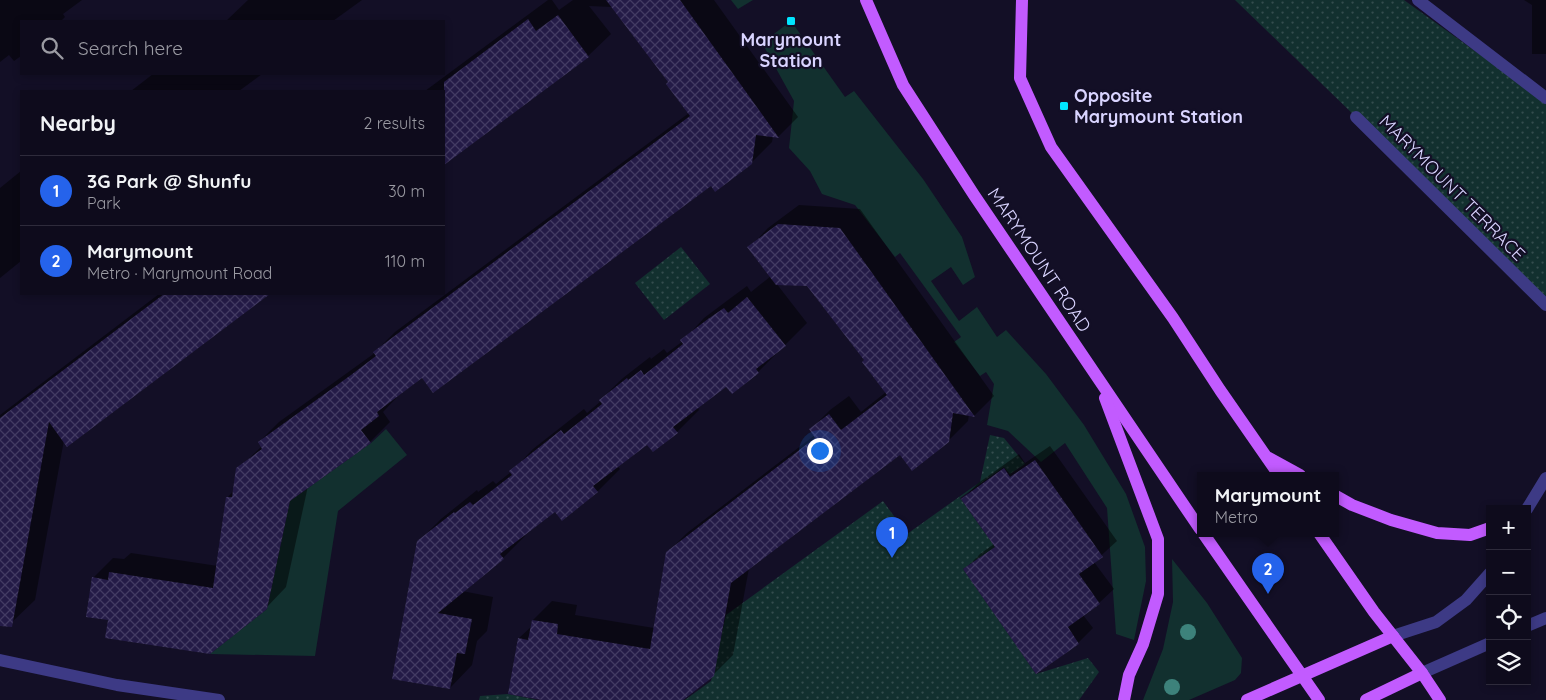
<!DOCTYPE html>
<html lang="en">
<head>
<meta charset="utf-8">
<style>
  :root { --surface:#0e0b1c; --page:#1c1929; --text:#f1f3f6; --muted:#9b9ba3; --line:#2e2b3b; --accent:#2563eb }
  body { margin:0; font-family:Quicksand,sans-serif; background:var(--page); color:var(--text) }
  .controls { position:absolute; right:15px; bottom:15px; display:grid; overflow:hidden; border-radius:0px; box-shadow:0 2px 8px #0003 }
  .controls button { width:45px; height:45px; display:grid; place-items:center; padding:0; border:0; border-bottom:1px solid var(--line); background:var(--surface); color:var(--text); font:25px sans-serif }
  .you { position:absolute; left:819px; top:450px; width:18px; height:18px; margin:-12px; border:4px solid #fff; border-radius:50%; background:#1a73e8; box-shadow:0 0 0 8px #1a73e833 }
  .badge { display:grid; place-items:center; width:32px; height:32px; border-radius:50%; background:var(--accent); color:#fff; font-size:16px; font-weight:700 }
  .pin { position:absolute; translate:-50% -41px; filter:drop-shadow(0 1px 2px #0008) }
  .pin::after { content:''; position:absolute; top:26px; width:18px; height:15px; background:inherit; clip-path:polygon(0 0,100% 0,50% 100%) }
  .popup { position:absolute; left:1197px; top:472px; width:142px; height:65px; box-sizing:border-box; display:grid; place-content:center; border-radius:0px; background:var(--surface); filter:drop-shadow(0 1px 4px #0005); font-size:16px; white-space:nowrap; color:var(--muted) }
  .popup b { font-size:19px; color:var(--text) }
  .popup::after { content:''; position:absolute; left:50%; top:100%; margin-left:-10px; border:10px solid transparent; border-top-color:var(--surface) }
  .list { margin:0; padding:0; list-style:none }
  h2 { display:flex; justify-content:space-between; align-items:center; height:65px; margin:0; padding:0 20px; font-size:21px }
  h2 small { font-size:16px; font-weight:400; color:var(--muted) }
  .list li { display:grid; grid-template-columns:32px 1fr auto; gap:15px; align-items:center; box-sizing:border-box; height:70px; padding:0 20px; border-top:1px solid var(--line) }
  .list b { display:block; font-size:19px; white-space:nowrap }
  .list p { margin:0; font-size:16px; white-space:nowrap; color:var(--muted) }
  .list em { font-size:16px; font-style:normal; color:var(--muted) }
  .icon { flex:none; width:28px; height:28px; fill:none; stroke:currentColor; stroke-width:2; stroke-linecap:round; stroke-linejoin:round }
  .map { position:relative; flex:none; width:1546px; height:700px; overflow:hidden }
  .search { position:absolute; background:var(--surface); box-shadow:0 2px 8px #0003; left:20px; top:20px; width:425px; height:55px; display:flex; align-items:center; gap:12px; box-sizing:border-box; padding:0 18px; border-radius:0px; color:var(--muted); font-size:19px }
  .panel { position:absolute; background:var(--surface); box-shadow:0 2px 8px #0003; left:20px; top:90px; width:425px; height:205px; border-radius:0px }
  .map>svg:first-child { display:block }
  .grass { fill:#12302f }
  .park { fill:url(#park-dots) }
  .shadow { fill:#0007 }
  .building { fill:url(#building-cross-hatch) }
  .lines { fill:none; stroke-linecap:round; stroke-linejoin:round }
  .minor { stroke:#3d3a85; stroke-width:12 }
  .major { stroke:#c25bff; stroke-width:12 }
  .tree { fill:#3d827b }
  .poi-dot { fill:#00e5ff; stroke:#130f26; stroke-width:2 }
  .labels { text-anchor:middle; stroke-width:4.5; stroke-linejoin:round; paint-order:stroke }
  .poi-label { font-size:18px; font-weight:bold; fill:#d9d4ff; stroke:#130f26 }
  .street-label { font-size:18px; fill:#d9d4ff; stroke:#130f26 }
</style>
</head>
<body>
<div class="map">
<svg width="1546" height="700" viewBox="0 0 1546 700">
  <defs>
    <pattern id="park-dots" width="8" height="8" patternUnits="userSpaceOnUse" patternTransform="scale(1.25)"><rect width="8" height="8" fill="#12302f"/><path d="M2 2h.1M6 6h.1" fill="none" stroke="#344d4e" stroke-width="1.8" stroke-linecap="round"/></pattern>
    <pattern id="building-cross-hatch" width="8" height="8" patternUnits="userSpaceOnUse" patternTransform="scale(1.25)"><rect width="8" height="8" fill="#241b47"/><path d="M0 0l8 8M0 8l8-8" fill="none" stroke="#433b63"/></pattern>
  </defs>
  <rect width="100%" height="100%" fill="#130f26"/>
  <g class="grass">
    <path d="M731 0H753L738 9Z"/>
    <path d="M791 21 845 97 854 91 923 179 962 237 975 277 963 285 951 267 931 281 959 321 977 307 997 337 1006 330 1046 374 1084 425 1126 494 1145 547 1146 581 1134 640 1116 634 1107 508 1065 443 1041 462 1008 431 987 425 994 384 986 372 980 376 954 342 961 337 900 253 895 257 855 205 822 194 810 171 789 148 794 101 762 43Z"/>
    <path d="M386 429 407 455 338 511 315 656 210 654 267 609 290 501 371 443Z"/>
    <path d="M1172 559 1207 603 1242 658 1241 673 1235 680 1189 700H1143L1163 649 1173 602Z"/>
  </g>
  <g class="park">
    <path d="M1235 0H1404L1546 102V305L1356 117Z"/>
    <path d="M681 247 710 284 664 320 635 283Z"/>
    <path d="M990 435 1004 438 1025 464 1010 474 1004 467 960 498 995 547 963 569 1036 674 1088 658 1099 672 1079 700H685L711 681 726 615 883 501 907 534 980 482Z"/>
    <path d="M508 694 537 700H479L480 696Z"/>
  </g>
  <g class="shadow">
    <path d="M0 0H82L63 14 65 17 61 21H21V56L14 61 9 55 0 62Z"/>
    <path d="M248 0H362L333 21H226Z"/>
    <path d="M548 0H552L559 10 573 0H714L798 117 778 137 773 136 772 142 751 163 711 185 422 376 399 395 383 412 390 422 370 442 308 486 286 587 266 608 93 578 113 558 124 559 131 553 218 566 228 497 234 490 238 469 262 446 259 442 279 422 372 355 395 332 689 113 669 82 612 7 589 6 611 34 588 56 444 164V91H425Z"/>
    <path d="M1524 0H1546V54H1532V5Z"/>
    <path d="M153 74H262L239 91H131Z"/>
    <path d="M21 171V261L0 278V188Z"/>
    <path d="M799 205 860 209 994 396 975 415 969 414 968 421 948 441 900 454 749 568 733 655 713 675 681 700H552L519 638 532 626 533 620 552 601 577 605 575 615 654 628 667 553 687 533 815 435 810 430 830 410 849 396 861 412 886 392 866 360 808 285 776 283 807 323 758 372 732 393 726 385 697 407 699 410 677 432 647 443 617 466 620 469 598 491 562 519 555 510 524 534 525 536 503 558 462 591 493 597 487 631 477 641 472 665 450 688 418 542 441 519 477 490 478 492 493 481 496 484 511 472 533 449 584 409 587 413 601 401 600 400 623 378 650 357 651 359 664 349 667 353 683 341 704 318 732 297 747 286 751 292 771 276 749 248 768 228Z"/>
    <path d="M159 294H266L260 300 64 440 35 600 12 622 0 620V415Z"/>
    <path d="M1050 446 1117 541 1094 562 1114 589 1099 603 1083 615 1093 628 1078 643 965 569 980 554 994 544 963 499 977 484 1019 454 1025 463Z"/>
  </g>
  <g class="building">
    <path d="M606 0H680L779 138 756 135 752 164 715 192 711 186 433 393 422 378 377 412 379 416 361 430 371 443 290 501 267 609 210 654 105 638 108 620 86 617 92 577 108 580 109 572 213 588 226 497H232L236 468 262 449 258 442 351 375 376 356 373 352 690 116 666 84 668 82Z"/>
    <path d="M558 15 589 57 444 165V82L528 19 536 31Z"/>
    <path d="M778 224 840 228 975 417 953 413 949 442 912 471 900 455 731 583 714 676 683 700H542L508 694 518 638 528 640 532 620 558 624 557 634 650 649 666 552 815 438 809 429 829 414 841 430 887 395 862 362 864 360 807 286 776 285 747 247Z"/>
    <path d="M164 294H270L67 447 49 422 12 627 0 626V418Z"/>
    <path d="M747 297 786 346 756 369 759 373 732 394 726 387 673 427 678 433 653 452 647 445 593 486 598 492 562 521 555 512 500 554 504 559 438 613 472 619 465 654 457 653 450 689 392 679 417 541 454 512 455 513 470 502 473 505 512 475 509 471 561 430 564 434 602 404 599 400 627 378 628 380 641 370 644 375 683 344 680 340 708 319 724 308 728 313Z"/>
    <path d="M1035 460 1103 557 1079 574 1100 604 1068 627 1079 644 1036 674 963 569 995 547 961 499 1004 468 1010 477Z"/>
  </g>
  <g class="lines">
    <g class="minor">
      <path d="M1418 0 1546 98"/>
      <path d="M1356 117 1546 305"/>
      <path d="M1527 509 1546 478"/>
      <path d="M1527 626 1546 618"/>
      <path d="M1393 636 1436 622 1466 600 1490 573"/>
      <path d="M0 660 117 685 219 700"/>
      <path d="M1422 673 1490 643"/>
    </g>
    <g class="major">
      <path d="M866 0 903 85 974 195 1200 529"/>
      <path d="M1022 0 1020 78 1051 147 1173 318 1220 390 1279 475"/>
      <path d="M1105 398 1158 539V594L1143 644 1129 675 1124 700"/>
      <path d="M1269 458 1300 475"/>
      <path d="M1336 496 1352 505 1391 520 1437 533 1470 535 1490 528"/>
      <path d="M1203 533 1319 700"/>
      <path d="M1319 533 1374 612 1422 673 1440 700"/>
      <path d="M1247 700 1393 636"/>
      <path d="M1366 700 1422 673"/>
    </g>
  </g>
  <g class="tree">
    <circle cx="1188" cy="632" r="8"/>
    <circle cx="1172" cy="687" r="8"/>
  </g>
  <g class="poi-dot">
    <rect x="786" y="16" width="10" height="10" rx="2.5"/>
    <rect x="1059" y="101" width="10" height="10" rx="2.5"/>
  </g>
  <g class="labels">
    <g class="poi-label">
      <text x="791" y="46">Marymount<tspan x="791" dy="21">Station</tspan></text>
      <text x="1074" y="102" text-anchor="start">Opposite<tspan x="1074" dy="21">Marymount Station</tspan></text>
    </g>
    <g class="street-label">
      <text transform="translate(1452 188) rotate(45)" y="6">MARYMOUNT TERRACE</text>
      <text transform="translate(1039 260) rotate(56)" y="6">MARYMOUNT ROAD</text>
    </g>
  </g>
</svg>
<div class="controls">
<button>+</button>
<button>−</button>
<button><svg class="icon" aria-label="locate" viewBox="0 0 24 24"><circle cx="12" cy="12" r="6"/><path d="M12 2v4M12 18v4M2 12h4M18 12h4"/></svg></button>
<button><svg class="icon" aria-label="layers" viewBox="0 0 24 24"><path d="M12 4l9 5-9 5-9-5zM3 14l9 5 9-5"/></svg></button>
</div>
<div class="you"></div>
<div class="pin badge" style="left:892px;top:558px">1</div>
<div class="pin badge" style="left:1268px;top:594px">2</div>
<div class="popup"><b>Marymount</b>Metro</div>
<div class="search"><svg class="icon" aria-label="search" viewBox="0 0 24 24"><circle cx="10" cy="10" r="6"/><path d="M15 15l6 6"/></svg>Search here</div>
<section class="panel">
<h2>Nearby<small>2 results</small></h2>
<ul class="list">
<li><span class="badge">1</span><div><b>3G Park @ Shunfu</b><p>Park</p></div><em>30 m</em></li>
<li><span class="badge">2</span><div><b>Marymount</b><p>Metro · Marymount Road</p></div><em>110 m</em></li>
</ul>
</section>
</div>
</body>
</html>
